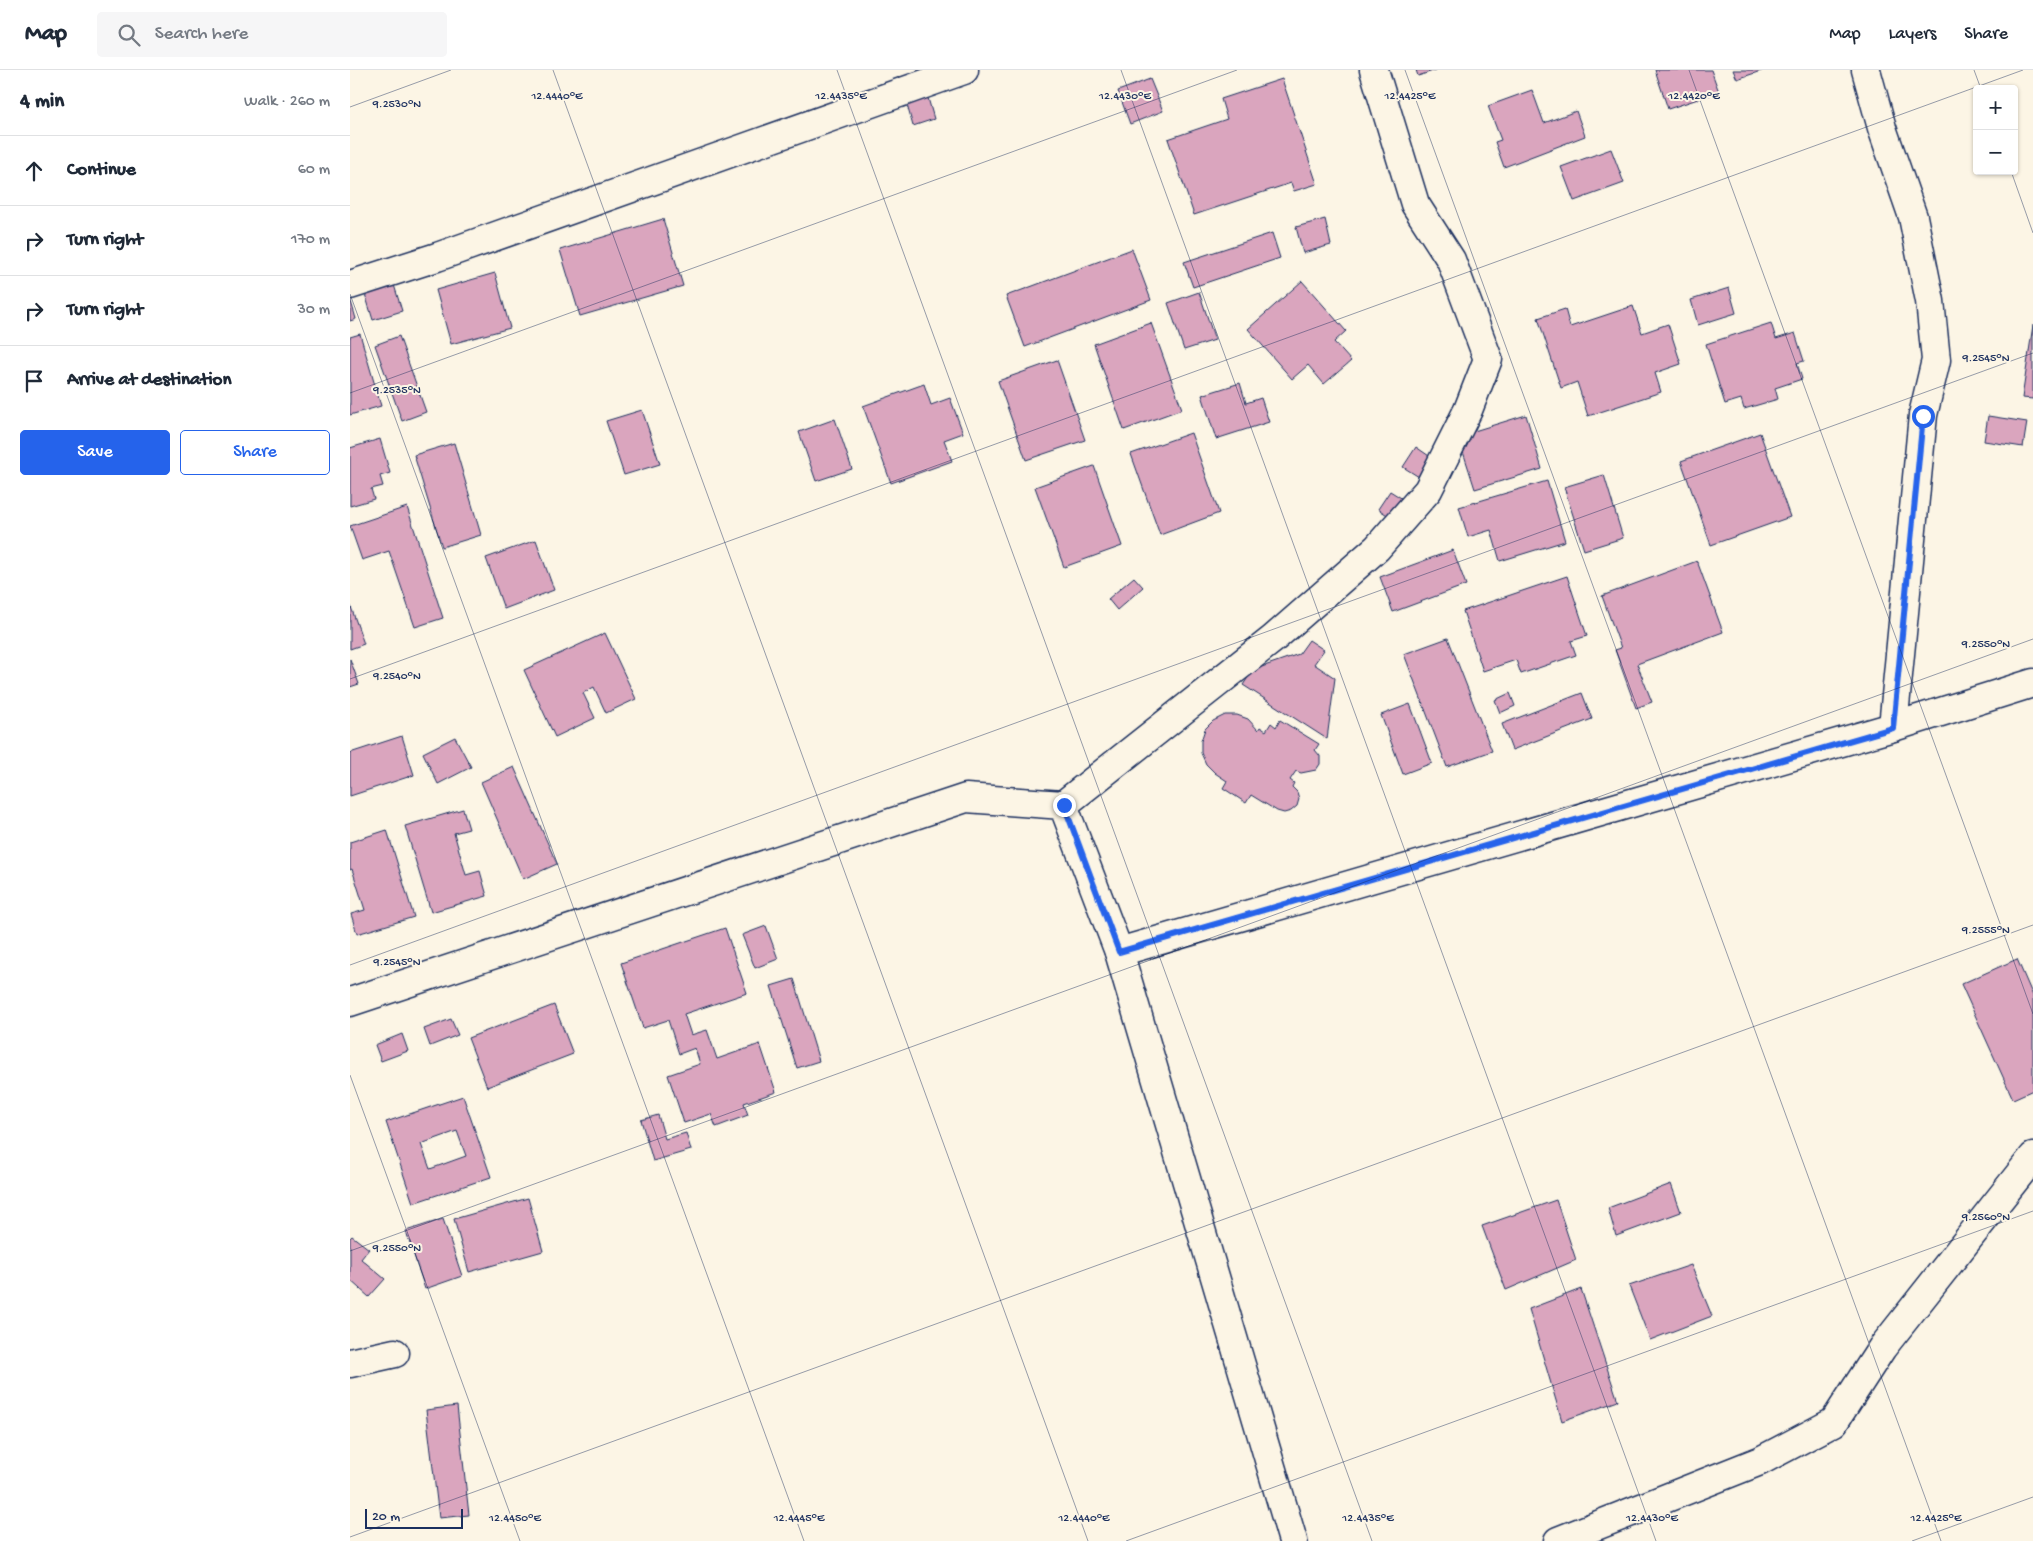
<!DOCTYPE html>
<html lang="en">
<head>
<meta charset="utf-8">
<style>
  :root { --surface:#fff; --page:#f6f6f7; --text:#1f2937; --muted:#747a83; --line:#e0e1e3; --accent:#2563eb }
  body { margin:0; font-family:"Gochi Hand",sans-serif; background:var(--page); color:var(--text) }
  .controls { position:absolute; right:15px; top:15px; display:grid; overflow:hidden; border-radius:5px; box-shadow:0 1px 4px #0004 }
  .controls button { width:45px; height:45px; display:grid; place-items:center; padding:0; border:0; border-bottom:1px solid var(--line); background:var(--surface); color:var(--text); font:25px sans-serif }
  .scale { position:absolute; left:15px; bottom:12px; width:98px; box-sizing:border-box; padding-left:5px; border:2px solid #1b2f5e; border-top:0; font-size:14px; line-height:18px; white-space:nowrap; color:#1b2f5e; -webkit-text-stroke:4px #fcf5e5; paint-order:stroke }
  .stop { position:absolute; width:15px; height:15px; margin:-11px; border:4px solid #2563eb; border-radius:50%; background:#fff }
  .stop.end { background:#2563eb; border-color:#fff; box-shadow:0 1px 5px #0008 }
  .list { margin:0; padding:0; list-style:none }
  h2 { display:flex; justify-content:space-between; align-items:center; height:65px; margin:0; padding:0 20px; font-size:21px }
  h2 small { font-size:16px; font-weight:400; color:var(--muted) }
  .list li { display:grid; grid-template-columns:32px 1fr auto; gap:15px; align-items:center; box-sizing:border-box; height:70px; padding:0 20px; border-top:1px solid var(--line) }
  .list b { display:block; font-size:19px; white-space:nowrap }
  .list em { font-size:16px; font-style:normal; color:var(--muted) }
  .actions { display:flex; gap:10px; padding:15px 20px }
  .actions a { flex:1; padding:11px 0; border:1px solid var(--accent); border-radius:5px; text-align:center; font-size:18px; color:var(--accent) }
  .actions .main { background:var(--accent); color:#fff }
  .icon { flex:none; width:28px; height:28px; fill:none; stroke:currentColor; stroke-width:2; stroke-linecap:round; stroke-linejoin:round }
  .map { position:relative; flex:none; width:1683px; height:1471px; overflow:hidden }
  header { display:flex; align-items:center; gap:30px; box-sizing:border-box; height:70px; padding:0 25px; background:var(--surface); border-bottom:1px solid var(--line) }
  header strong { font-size:24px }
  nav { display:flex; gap:28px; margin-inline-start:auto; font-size:18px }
  .search { width:350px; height:45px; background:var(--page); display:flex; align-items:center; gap:12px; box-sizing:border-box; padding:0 18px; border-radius:5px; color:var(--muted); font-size:19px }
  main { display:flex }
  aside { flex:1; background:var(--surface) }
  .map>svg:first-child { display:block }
  .building { fill:#daa5be; stroke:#1b2f5e; fill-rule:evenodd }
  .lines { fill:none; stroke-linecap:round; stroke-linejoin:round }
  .minor-casing { stroke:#1b2f5e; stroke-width:31 }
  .minor { stroke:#fcf5e5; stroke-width:28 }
  .route { stroke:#2563eb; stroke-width:6 }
  .ticks { fill:none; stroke:#1b2f5e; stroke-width:1; stroke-opacity:0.45 }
  .ticks-label { font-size:12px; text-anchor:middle; fill:#1b2f5e; stroke:#fcf5e5; stroke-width:4; stroke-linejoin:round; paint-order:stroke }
</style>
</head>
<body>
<header>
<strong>Map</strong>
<div class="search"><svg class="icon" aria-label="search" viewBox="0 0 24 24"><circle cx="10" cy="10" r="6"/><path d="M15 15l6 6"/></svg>Search here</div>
<nav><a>Map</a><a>Layers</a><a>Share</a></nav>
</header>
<main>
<aside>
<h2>4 min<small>Walk · 260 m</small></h2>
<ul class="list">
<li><svg class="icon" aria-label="ahead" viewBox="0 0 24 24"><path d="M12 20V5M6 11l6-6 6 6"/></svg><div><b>Continue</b></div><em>60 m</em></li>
<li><svg class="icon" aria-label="right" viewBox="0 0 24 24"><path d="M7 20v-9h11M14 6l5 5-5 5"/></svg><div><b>Turn right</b></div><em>170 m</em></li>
<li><svg class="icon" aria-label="right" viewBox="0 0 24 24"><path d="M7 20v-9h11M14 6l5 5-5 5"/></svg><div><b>Turn right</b></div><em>30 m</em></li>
<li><svg class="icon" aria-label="arrive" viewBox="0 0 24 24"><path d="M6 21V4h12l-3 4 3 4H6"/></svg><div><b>Arrive at destination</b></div></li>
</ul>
<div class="actions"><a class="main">Save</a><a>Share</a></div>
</aside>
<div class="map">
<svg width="1683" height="1471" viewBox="0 0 1683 1471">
  <rect width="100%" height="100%" fill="#fcf5e5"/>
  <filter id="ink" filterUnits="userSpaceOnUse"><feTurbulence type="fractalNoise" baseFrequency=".02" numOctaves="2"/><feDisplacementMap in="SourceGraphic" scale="10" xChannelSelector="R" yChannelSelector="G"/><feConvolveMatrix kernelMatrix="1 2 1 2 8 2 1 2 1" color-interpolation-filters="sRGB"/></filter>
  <g filter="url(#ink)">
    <g class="building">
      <path d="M1066 0H1086L1068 6Z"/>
      <path d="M1305 0H1361L1369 22 1318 39Z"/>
      <path d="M1383 0H1414L1387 9Z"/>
      <path d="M800 9 813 41 780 54 768 21Z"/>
      <path d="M932 9 967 114 944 121 941 113 844 145 818 69 877 49 871 29Z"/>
      <path d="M1182 20 1194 53 1226 41 1235 66 1154 97 1145 72 1151 70 1138 36Z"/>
      <path d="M578 28 584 49 563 56 557 35Z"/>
      <path d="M1261 79 1274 113 1224 131 1211 97Z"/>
      <path d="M313 149 333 216 230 246 210 180Z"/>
      <path d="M975 149 981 175 953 183 946 157Z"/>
      <path d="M922 163 930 188 843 217 834 192Z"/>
      <path d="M782 179 801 230 675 277 656 226Z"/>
      <path d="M145 203 160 258 101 274 86 220Z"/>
      <path d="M41 205 52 241 23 250 12 214Z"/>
      <path d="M952 211 996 261 984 272 1001 291 974 314 958 295 942 309 898 259Z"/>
      <path d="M1379 218 1386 243 1348 255 1341 230Z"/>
      <path d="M849 222 865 270 834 280 818 233Z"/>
      <path d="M0 228 6 249 0 251Z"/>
      <path d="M1283 236 1292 263 1318 254 1331 294 1305 303 1311 322 1238 346 1227 312 1211 318 1188 248 1215 239 1220 257Z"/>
      <path d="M801 253 832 339 774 360 744 274Z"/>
      <path d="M1421 253 1426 269 1445 263 1454 291 1447 293 1452 309 1425 318 1428 329 1394 339 1391 329 1375 334 1356 274Z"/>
      <path d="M1683 255V329L1672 328Z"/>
      <path d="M10 264 31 336 0 345V267Z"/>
      <path d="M49 266 76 342 52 351 25 275Z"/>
      <path d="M707 290 735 370 676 390 648 311Z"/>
      <path d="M890 313 896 333 911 328 919 352 866 369 852 325Z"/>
      <path d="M574 314 581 335 600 328 613 363 594 370 602 391 541 413 513 336Z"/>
      <path d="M292 340 310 394 274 405 256 351Z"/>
      <path d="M1176 345 1192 399 1125 419 1108 366Z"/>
      <path d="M1638 346 1677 352 1673 377 1634 371Z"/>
      <path d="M485 349 502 399 466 411 449 362Z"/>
      <path d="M841 363 869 443 810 465 781 384Z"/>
      <path d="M1410 363 1440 447 1361 475 1331 391Z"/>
      <path d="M30 369 40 403 30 406 33 416 21 419 24 429 0 436V378Z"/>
      <path d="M104 373 131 465 92 477 64 385Z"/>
      <path d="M1066 377 1082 388 1069 407 1053 397Z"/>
      <path d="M744 396 772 476 714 497 685 417Z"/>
      <path d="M1254 405 1273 468 1234 480 1214 417Z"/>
      <path d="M1197 411 1215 471 1150 491 1141 460 1118 467 1109 437Z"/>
      <path d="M1040 421 1056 431 1045 450 1028 439Z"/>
      <path d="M57 437 93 548 65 557 39 481 12 490 0 456Z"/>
      <path d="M186 470 204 520 154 539 136 488Z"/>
      <path d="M1103 480 1116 515 1043 542 1030 507Z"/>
      <path d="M1347 491 1373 562 1287 594 1302 632 1286 638 1265 580 1271 578 1252 526Z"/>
      <path d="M1217 506 1237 566 1221 571 1226 585 1171 604 1166 590 1133 601 1113 541Z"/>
      <path d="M784 507 793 517 767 540 758 529Z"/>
      <path d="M0 534 14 574 0 579Z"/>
      <path d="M255 563 286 629 256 643 244 617 233 623 245 648 205 667 174 600Z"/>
      <path d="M1098 568 1142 681 1097 697 1054 584Z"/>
      <path d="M959 570 974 580 964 594 985 608 977 669 893 615 903 600 949 584Z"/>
      <path d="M0 589 9 614 0 617Z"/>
      <path d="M1160 623 1165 636 1150 643 1145 630Z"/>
      <path d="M1232 623 1242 649 1162 680 1152 654Z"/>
      <path d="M1060 634 1082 693 1053 704 1031 645Z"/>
      <path d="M875 645H887L898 649 908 660 910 657 916 661 921 653 926 657 930 650 969 674 965 680 970 686V694L966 700 951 703 946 701 940 710 944 713 942 717 947 722 949 729 947 736 941 741 934 743 927 741 901 725 896 733 873 718 877 711 865 703 856 694 851 683V671L855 659 863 651Z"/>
      <path d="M52 666 64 705 0 726V683Z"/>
      <path d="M105 667 121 697 88 714 73 683Z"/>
      <path d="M164 697 207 794 173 809 131 712Z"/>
      <path d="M113 739 119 759 104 763 116 805 130 801 137 826 81 842 55 756Z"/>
      <path d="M37 760 64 847 7 864 1 844 15 840 2 799 0 800V772Z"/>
      <path d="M416 856 428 889 405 898 392 865Z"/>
      <path d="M375 858 397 923 334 944 341 965 357 960 367 989 410 974 426 1022 394 1033 398 1045 366 1057 361 1044 334 1053 318 1005 350 994 345 978 329 984 318 950 293 958 271 893Z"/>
      <path d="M1667 889 1683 926V1020L1663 1029 1611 914Z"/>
      <path d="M444 909 469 991 447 998 421 916Z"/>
      <path d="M204 935 223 984 137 1017 118 968Z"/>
      <path d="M101 949 108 965 80 976 74 959Z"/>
      <path d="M52 964 58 981 31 991 25 975Z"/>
      <path d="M113 1026 141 1107 63 1133 36 1052ZM107 1061 116 1086 80 1099 71 1074Z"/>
      <path d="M308 1045 315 1069 336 1063 341 1080 303 1091 291 1050Z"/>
      <path d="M1321 1114 1331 1142 1266 1166 1258 1138Z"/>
      <path d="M178 1128 193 1181 119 1202 104 1149Z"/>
      <path d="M1206 1130 1226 1190 1156 1220 1132 1156Z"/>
      <path d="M93 1149 112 1206 75 1219 56 1161Z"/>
      <path d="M2 1166 19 1179 11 1189 35 1209 19 1227 0 1210V1168Z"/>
      <path d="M1341 1195 1362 1246 1300 1270 1279 1216Z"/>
      <path d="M1231 1219 1268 1331 1212 1351 1179 1239Z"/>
      <path d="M107 1336 119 1445 89 1448 76 1340Z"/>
    </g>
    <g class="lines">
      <defs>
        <g id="minor">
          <path d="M1516 0 1532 58 1563 147 1580 231 1586 290 1573 345 1543 657"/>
          <path d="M0 215 87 187 614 0"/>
          <path d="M713 735 923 569 1027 478 1078 420 1118 340 1138 289 1101 190 1065 134 1024 0"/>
          <path d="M769 882 1543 657 1683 613"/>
          <path d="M0 932 616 728 713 735 769 882 943 1471"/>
          <path d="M0 1293 45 1283"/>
          <path d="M1208 1471 1410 1391 1484 1352 1532 1278 1683 1087"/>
        </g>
      </defs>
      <use href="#minor" class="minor-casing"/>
      <use href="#minor" class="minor"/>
    </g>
  </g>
  <g class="lines" filter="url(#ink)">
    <path class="route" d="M714 735 769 882 1543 658 1573 346"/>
  </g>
  <path class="ticks" d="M203 0 738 1471M487 0 1022 1471M771 0 1306 1471M1055 0 1591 1471M1339 0 1683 944M1624 0 1631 19M0 37 101 0M1661 101 1683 163M0 224 454 1471M0 323 887 0M0 609 1673 0M0 895 1683 283M0 1005 170 1471M0 1181 1683 569M0 1467 1683 855M776 1471 1683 1141M1562 1471 1683 1427"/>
  <g class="ticks-label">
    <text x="207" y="29">12.4440°E</text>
    <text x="491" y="29">12.4435°E</text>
    <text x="775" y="29">12.4430°E</text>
    <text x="1060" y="29">12.4425°E</text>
    <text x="1344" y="29">12.4420°E</text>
    <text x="47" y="37">9.2530°N</text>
    <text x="1636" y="291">9.2545°N</text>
    <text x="47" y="323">9.2535°N</text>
    <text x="1636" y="577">9.2550°N</text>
    <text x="47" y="609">9.2540°N</text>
    <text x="1636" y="863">9.2555°N</text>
    <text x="47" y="895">9.2545°N</text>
    <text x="1636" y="1150">9.2560°N</text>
    <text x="47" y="1181">9.2550°N</text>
    <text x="165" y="1451">12.4450°E</text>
    <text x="449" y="1451">12.4445°E</text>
    <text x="734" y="1451">12.4440°E</text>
    <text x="1018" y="1451">12.4435°E</text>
    <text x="1302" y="1451">12.4430°E</text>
    <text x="1586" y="1451">12.4425°E</text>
  </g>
</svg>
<div class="controls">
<button>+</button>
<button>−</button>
</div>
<div class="scale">20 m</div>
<div class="stop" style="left:1573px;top:346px"></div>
<div class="stop end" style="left:714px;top:735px"></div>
</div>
</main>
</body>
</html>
